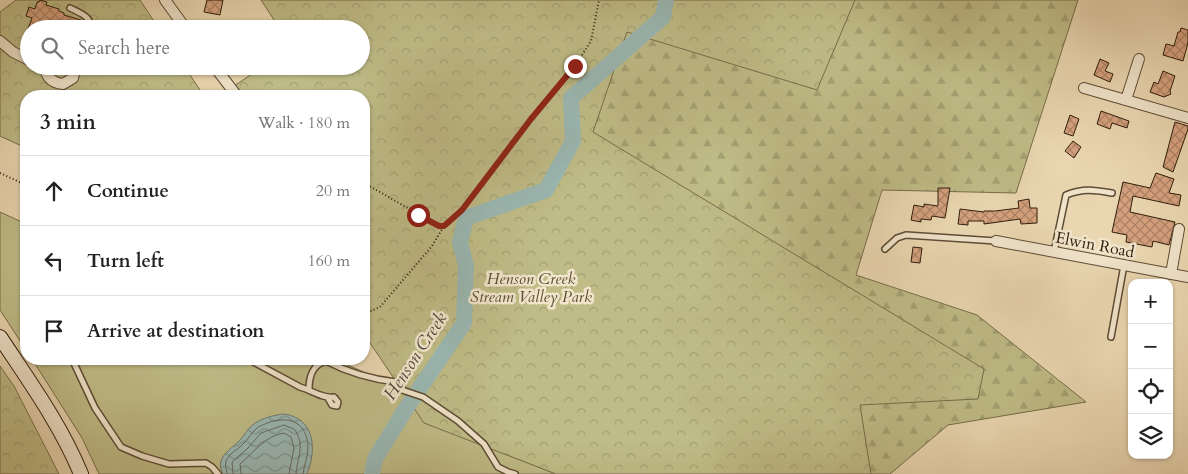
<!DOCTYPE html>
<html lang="en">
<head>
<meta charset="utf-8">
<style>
  :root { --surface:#fff; --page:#f2f2f2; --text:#222; --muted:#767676; --line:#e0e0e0 }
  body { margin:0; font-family:Cardo,serif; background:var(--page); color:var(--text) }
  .controls { position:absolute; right:15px; bottom:15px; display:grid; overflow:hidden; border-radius:10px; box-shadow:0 1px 4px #0004 }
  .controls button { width:45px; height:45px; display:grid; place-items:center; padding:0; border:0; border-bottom:1px solid var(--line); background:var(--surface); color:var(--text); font:25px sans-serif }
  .stop { position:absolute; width:15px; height:15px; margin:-11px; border:4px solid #8f2418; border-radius:50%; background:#fff }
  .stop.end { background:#8f2418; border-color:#fff; box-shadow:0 1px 5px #0008 }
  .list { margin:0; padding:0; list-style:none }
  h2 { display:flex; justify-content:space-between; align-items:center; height:65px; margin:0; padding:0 20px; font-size:21px }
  h2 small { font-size:16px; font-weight:400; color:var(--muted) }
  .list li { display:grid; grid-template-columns:32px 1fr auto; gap:15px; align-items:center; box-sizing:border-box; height:70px; padding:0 20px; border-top:1px solid var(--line) }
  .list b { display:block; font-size:19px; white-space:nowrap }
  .list em { font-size:16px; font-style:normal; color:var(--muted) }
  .icon { flex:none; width:28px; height:28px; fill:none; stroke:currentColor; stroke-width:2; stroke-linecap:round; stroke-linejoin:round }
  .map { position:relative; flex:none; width:1188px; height:474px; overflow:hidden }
  .search { position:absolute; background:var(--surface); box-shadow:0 1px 4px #0004; left:20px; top:20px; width:350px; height:55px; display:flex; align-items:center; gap:12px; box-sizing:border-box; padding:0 18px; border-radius:28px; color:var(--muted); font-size:19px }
  .panel { position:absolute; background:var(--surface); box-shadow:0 1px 4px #0004; left:20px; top:90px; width:350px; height:275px; border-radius:20px }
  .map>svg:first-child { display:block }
  .green { fill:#bfbc87; stroke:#776c4a }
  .forest { fill:url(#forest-firs); stroke:#776c4a }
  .park { fill:url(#park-crowns); stroke:#776c4a }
  .water { fill:url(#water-waves); stroke:#6f7a70 }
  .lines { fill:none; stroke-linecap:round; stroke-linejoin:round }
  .shore { stroke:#646a60; stroke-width:1 }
  .river { stroke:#9ab8b3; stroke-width:16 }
  .building { fill:url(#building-cross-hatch); stroke:#2f1d0c }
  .lane-casing { stroke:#5e4c35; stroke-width:8 }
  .street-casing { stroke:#5e4c35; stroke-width:12 }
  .secondary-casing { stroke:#2f1d0c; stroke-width:16 }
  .path { stroke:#2f1d0c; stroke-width:2; stroke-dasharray:1 2.5; stroke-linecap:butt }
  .lane { stroke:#f1e5cc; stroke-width:5 }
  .street { stroke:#f1e5cc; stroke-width:10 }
  .secondary { stroke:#f1e5cc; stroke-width:14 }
  .route { stroke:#8f2418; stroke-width:6 }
  .labels { text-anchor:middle; stroke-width:5; stroke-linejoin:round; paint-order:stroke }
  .street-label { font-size:16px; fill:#2f1d0c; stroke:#f1e5cc }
  .park-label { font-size:16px; font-style:italic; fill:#5a4d31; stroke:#f1e5cc }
  .water-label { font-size:18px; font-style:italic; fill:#4f4c3e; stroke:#f1e5cc }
</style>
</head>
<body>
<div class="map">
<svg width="1188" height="474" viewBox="0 0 1188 474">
  <defs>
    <pattern id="forest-firs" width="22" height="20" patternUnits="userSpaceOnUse" patternTransform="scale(1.25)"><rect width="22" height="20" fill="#bfbc87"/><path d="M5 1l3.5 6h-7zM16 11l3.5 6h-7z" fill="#a4a173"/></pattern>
    <pattern id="park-crowns" width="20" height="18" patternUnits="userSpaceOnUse" patternTransform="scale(1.25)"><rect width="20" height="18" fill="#bfbc87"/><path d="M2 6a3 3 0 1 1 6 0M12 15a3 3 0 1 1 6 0" fill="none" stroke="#a4a173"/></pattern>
    <pattern id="water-waves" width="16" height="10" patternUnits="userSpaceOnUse" patternTransform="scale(1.25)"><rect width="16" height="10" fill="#9ab8b3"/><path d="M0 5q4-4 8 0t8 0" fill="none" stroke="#7e9590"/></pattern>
    <pattern id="building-cross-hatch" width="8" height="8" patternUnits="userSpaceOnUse" patternTransform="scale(1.25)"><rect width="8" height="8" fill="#d6a27f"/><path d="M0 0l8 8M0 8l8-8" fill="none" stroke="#ae8366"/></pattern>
  </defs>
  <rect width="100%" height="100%" fill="#ead7b1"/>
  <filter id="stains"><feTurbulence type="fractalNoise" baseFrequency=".004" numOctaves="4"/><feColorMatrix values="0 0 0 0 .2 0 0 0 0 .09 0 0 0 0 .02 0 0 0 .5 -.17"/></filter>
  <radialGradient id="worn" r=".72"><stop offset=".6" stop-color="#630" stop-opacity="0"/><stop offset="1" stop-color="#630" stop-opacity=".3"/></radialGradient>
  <g class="green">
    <path d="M0 212 24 223 26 221V350L0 310Z"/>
    <path d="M32 359H334L400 388 506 454 556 474H99L82 438Z"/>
  </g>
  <path class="forest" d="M309 0H1078L1016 193 882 190 856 275 977 315 1086 402 948 425 890 474H793L364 96H266L361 66V29Z"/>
  <g class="park">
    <path d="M16 0H140L159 29H29V66H184L204 96H26V148L0 136V12Z"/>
    <path d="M261 0H855L817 90 627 32 593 132 984 369 978 399 860 405 871 474H556L424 423 364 334V96H219L264 66H361V29H280Z"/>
    <path d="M0 366 14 386 59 474H0Z"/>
  </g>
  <path class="water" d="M284 414C315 418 317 450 307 474H223C214 457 231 450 241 439 245 434 249 427 254 424 262 418 274 415 284 414Z"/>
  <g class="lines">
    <g class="shore">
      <path d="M227 474C227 469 224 464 227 459 230 453 237 450 241 446 247 441 251 433 257 428 259 426 264 425 267 423 289 415 307 422 308 447 308 457 304 465 303 474"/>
      <path d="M233 474 232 462 248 448 261 433 284 425 294 429C306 444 297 458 296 474"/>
      <path d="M241 474 240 464C254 452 265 436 284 433L291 437 294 448 289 474"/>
    </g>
    <path class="river" d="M372 474 375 459 405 410 464 323 466 266 460 242 466 218 546 190 573 141 571 98 663 17 666 0"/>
  </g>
  <g class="building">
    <path d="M40 0 47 2 46 5 59 9V11L64 13V15L84 21 81 29H28L32 18 26 16 29 7 35 9 37 2H39Z"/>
    <path d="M207 0H223L220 15 204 12Z"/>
    <path d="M1181 28 1188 30V43L1183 61 1163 55 1166 44 1174 46 1178 32H1180Z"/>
    <path d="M1100 59 1109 63 1105 71 1113 74 1110 82 1094 75Z"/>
    <path d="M1163 71 1175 76 1170 91 1171 94 1164 97 1150 92 1154 82 1158 84Z"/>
    <path d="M1101 111 1129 121 1127 128 1112 123 1110 129 1097 124Z"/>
    <path d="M1070 115 1079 119 1073 136 1064 133Z"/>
    <path d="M1175 122 1188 126V129L1173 172 1163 167Z"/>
    <path d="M1073 141 1081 147 1074 158 1065 151Z"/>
    <path d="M1156 173 1174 179 1169 193 1181 195 1179 206 1133 196 1130 212 1175 222 1169 245 1153 241 1152 247 1126 242 1127 235 1112 232 1123 182 1150 188Z"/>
    <path d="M938 188H950L945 218 932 216 931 220 921 219V222L911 220 914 205 924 207V204L938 206Z"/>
    <path d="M1029 199 1030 208H1037V223L1021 224 1020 219 984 224V221H968V225L958 224 960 209 984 212V211H995L1019 208 1018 201Z"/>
    <path d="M913 247 922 248 920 263 911 262Z"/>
  </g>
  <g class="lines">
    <defs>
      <g id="lane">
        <path d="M70 8C82 14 90 16 92 29"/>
        <path d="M26 245V248"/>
        <path d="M885 249 897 238 906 235 996 241"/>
        <path d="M1054 252 1066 195C1084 188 1094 190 1112 193"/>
        <path d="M1111 337 1124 265"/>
        <path d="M72 359 95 408 121 447 142 456 169 464 206 463 212 467 218 474"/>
        <path d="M248 359 300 387C311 390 323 399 334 397L338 402 337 406 332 405 328 398"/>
        <path d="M309 389C309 377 313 364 326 361 349 373 370 379 396 382L402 390 423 397 458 421 484 444 498 467 508 472 515 474"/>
      </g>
      <g id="street">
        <path d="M165 0 186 29"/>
        <path d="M0 41 13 52 29 60"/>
        <path d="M45 66C46 78 53 83 63 84L73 78 76 66"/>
        <path d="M214 66 237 96"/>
        <path d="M1084 88 1188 118"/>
        <path d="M1126 100 1139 59"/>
        <path d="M996 241 1188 277"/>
        <path d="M1171 274 1179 229"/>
      </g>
      <path id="secondary" d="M0 337C29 381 61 425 81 474"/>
    </defs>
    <use href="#lane" class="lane-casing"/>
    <use href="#street" class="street-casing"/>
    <use href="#secondary" class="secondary-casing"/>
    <g class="path">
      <path d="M0 173 26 185"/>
      <path d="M364 183 439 226H444L462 210 531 119 575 66 591 41 599 0"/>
      <path d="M364 314 380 307 432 246 444 226"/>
    </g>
    <use href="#lane" class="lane"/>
    <use href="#street" class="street"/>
    <use href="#secondary" class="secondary"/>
  </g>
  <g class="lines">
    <path class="route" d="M418 215 439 226H444L462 210 531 119 575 66"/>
  </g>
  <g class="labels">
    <g class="street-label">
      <text transform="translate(1095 244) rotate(11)" y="6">Elwin Road</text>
    </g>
    <g class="park-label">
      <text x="531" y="284">Henson Creek<tspan x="531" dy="18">Stream Valley Park</tspan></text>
    </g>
    <g class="water-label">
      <text transform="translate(415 356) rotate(-57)" y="6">Henson Creek</text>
    </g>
  </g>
  <rect width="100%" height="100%" filter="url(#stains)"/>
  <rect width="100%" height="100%" fill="url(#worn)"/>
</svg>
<div class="controls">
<button>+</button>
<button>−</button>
<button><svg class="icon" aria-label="locate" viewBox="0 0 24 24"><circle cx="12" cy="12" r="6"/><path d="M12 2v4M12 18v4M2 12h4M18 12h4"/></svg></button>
<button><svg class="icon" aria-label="layers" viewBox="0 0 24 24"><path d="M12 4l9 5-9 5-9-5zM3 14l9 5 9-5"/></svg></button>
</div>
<div class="stop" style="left:418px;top:215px"></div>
<div class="stop end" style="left:575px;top:66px"></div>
<div class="search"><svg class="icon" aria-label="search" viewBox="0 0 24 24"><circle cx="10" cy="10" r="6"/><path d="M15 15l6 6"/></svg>Search here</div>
<section class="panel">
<h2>3 min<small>Walk · 180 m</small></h2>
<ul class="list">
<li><svg class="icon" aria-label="ahead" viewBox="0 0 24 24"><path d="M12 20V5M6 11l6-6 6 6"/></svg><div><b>Continue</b></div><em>20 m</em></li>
<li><svg class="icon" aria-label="left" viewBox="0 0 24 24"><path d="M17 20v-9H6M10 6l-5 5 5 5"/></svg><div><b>Turn left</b></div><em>160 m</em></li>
<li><svg class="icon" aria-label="arrive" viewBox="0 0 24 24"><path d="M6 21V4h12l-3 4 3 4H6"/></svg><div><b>Arrive at destination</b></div></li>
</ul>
</section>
</div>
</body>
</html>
